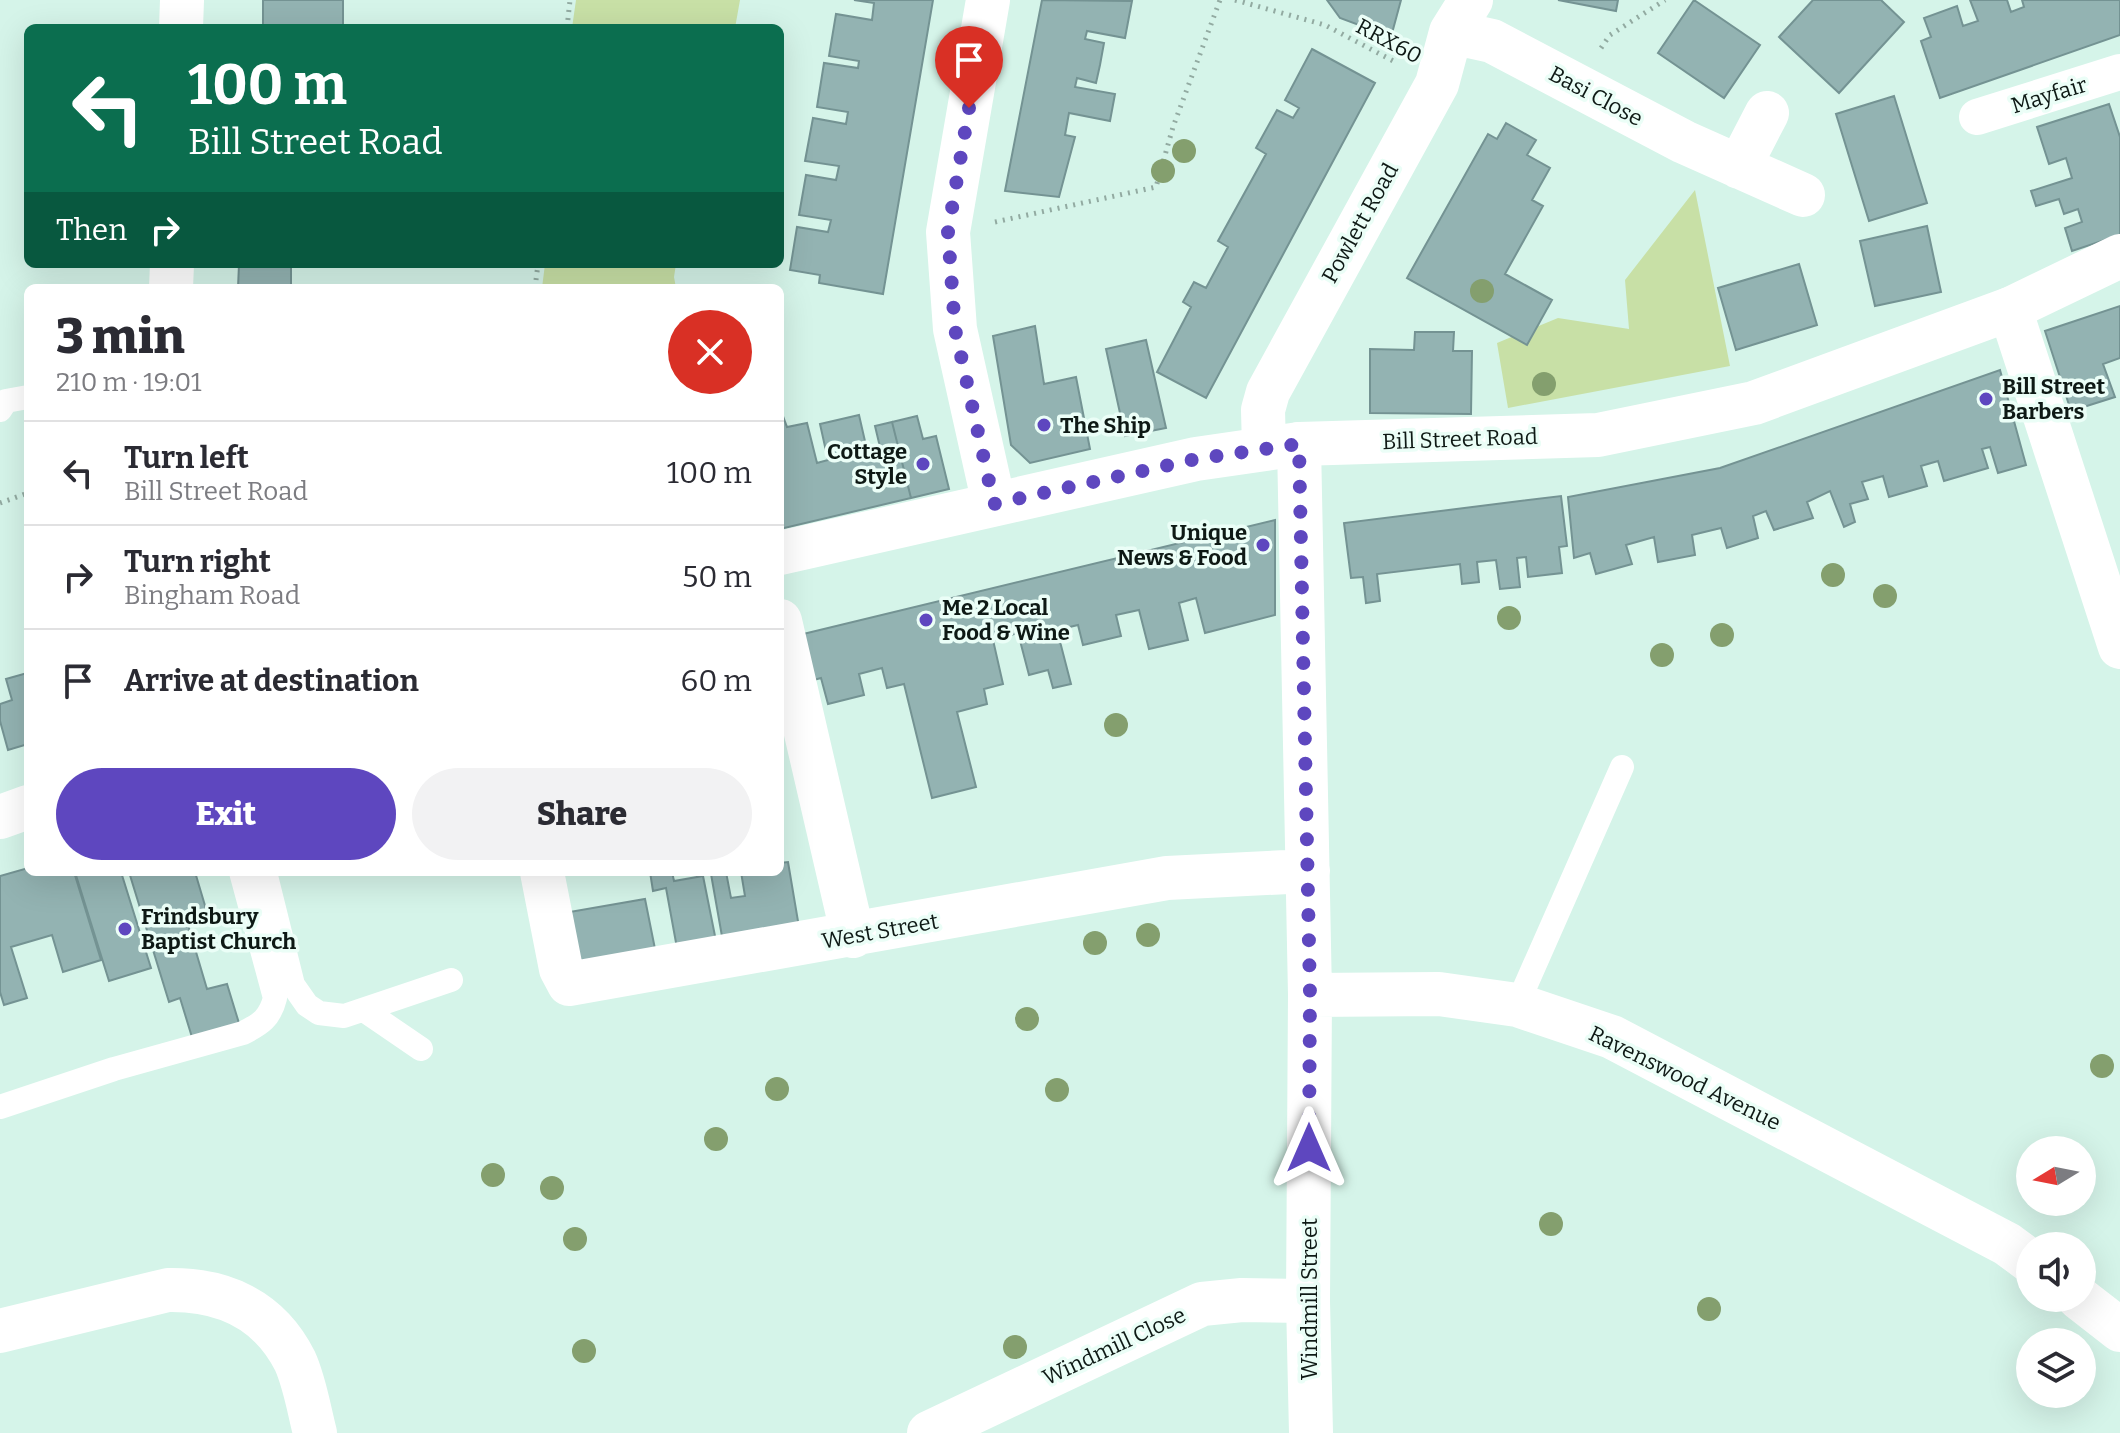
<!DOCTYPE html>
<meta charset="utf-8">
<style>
:root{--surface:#fff;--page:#f2f2f3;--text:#2b2b33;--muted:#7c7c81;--line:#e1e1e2;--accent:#5e47bf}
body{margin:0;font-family:Bitter,serif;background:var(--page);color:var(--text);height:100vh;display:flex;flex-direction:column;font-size:30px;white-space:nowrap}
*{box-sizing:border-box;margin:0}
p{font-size:26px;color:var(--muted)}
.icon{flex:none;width:44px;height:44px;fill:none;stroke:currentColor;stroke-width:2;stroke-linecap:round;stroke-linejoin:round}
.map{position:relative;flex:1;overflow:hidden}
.drawer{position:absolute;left:24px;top:284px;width:760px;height:592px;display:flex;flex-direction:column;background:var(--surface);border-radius:12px;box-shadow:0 8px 32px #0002}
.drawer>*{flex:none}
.guide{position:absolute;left:24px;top:24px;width:760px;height:244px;border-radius:12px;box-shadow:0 8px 32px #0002;background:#0b6e4f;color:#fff;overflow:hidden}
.needle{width:52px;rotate:260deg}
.tools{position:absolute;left:2016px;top:1136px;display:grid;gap:16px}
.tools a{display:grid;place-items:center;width:80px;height:80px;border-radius:50%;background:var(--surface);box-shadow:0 8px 32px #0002;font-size:40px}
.pin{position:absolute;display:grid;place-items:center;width:68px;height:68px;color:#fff;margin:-82px -34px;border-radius:50% 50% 50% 0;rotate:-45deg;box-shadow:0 0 8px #0007}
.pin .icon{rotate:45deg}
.me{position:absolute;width:88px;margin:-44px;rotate:0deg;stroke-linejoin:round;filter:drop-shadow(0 0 6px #0008)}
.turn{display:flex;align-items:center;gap:28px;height:168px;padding:0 32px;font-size:36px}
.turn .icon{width:104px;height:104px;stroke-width:2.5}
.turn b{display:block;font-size:56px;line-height:68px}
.then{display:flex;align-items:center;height:76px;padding:0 32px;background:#0003;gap:16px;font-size:30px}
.round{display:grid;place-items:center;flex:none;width:84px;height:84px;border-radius:42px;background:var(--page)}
.summary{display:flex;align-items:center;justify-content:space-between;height:136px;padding:0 32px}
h1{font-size:48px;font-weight:800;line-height:60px}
.cta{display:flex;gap:16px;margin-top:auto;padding:16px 32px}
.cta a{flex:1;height:92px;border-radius:48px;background:var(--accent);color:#fff;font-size:32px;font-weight:800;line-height:92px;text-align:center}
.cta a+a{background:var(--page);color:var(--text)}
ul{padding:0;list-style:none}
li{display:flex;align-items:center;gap:24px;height:104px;padding:0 32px;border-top:2px solid var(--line)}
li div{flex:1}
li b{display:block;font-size:30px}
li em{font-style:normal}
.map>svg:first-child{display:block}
</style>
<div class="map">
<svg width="2120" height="1433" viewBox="0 0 2120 1433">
<rect width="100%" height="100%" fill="#d5f4e9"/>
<path fill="#c8e0a6" d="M576 0H740L735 28H572Z
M1695 190 1730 366 1508 408 1497 343 1558 318 1629 329 1625 280Z
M545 264H676L674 277 676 288H542Z"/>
<path fill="#93b3b2" stroke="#749393" stroke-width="2" d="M263 0H343V28H263Z
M854 0H933L883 294 819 283 820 275 790 270 797 227 828 232 831 220 799 215 806 175 836 180 839 166 805 161 813 118 846 124 848 112 817 107 824 63 858 68 859 61 829 56 836 14 872 20 874 3Z
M1042 0 1132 1 1125 38 1087 31 1085 39 1104 43 1100 65 1096 83 1077 78 1075 87 1115 94 1110 121 1069 113 1065 135 1075 137 1059 197 1005 191Z
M1327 0H1401L1391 37 1340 18Z
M1558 0H1618L1616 11Z
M1694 0 1760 45 1724 98 1658 53Z
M1813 0H1881L1904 22 1839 93 1779 37Z
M1970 0H2007L2011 12 2024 7 2022 0H2120V35L1940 98 1921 41 1931 37 1924 18 1957 6 1963 26 1978 21Z
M1312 49 1375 83 1206 398 1157 372 1191 307 1183 302 1194 282 1206 288 1228 247 1218 241 1266 154 1256 148 1277 110 1293 118 1299 108 1285 100Z
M1894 96 1927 203 1869 221 1836 114Z
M2109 104 2120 137V235L2072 251 2065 228 2082 222 2078 209 2064 214 2059 199 2036 206 2031 191 2072 178 2066 158 2049 164 2037 127Z
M1506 123 1536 140 1527 155 1550 168 1532 200 1543 206 1505 274 1552 300 1527 345 1407 278 1488 134 1497 139Z
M1927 226 1941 292 1875 306 1860 241Z
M239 264H291V288H238Z
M1799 264 1817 325 1736 350 1718 288Z
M2120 306V358L2103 364 2115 397 2071 411 2045 331Z
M1035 326 1044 384 1076 377 1090 449 1030 463 1011 445 993 336Z
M1415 332H1454L1453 351H1472L1471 414 1370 413V349L1414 350Z
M1146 340 1166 428 1125 436 1106 349Z
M2000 370 2026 465 1998 473 1990 447 1982 449 1988 468 1944 481 1938 461 1921 466 1927 486 1889 497 1883 476 1862 482 1868 499 1850 504 1855 522 1844 527 1830 491 1807 502 1813 518 1774 530 1766 511 1753 516 1758 538 1727 548 1721 528 1692 535 1695 555 1658 562 1654 537 1626 545 1632 564 1596 574 1590 553 1574 558 1568 497 1720 468Z
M780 408 787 427 807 423 817 463 828 460 820 424 859 415 867 450 880 447 875 426 892 422 911 498 780 529Z
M917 416 923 439 936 436 949 489 911 498 892 422Z
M1561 496 1567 546 1559 547 1562 573 1528 577 1526 557 1517 558 1520 587 1500 589 1496 560 1477 562 1479 582 1462 584 1460 564 1377 574 1380 601 1366 603 1363 577 1351 578 1344 523Z
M1275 520V615L1205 633 1196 598 1179 603 1188 640 1149 649 1139 610 1116 615 1121 636 1083 645 1078 625 1057 630 1071 684 1053 688 1048 670 1029 675 1018 633 993 640 1003 684 984 689 987 704 957 712 976 787 932 798 904 684 887 688 882 668 859 674 864 695 828 704 821 678 810 681 799 635Z
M27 673 28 744 8 750 0 721V704L12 700 6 679Z
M788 862 802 945 726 959 711 874 726 872 731 898 745 896 741 872H780V863Z
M28 868V872H74L101 960 63 972 52 935 11 947 27 998 4 1005 0 992V876Z
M75 872H121L151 968 109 981Z
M129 872H195L209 919 188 925 207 989 227 984 242 1033 195 1047 180 998 169 1002Z
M650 872H672L674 881 703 876 716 941 677 948 666 888 653 891Z
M645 899 656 954 568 968 558 914Z"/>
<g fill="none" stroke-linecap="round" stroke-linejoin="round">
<path stroke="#92aaa1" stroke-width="5" stroke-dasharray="2 6" stroke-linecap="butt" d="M1235 0 1325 25 1397 63
M567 28 570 0
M1601 48 1610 35 1665 0
M995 222 1156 187 1173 127 1220 0
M535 288 538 264
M0 503 28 493"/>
<path stroke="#fff" stroke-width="24" d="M0 410 6 401 28 397
M265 872 293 985 307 1005 319 1013 344 1016 451 980
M1517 1005 1622 767
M364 1010 421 1049
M0 1107 114 1069 243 1033C261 1024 270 1018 275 998L241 872"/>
<path stroke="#fff" stroke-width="36" d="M1977 117 2120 72"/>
<path stroke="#fff" stroke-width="44" d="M988 0 948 232 955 329 994 504
M181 28 182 0
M1451 32 1492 41 1684 142 1803 195
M1739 167 1767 113
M171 288 172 264
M2010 309 2120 647
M1299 444 1310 995 1308 1301 1311 1433
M1264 448 1263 410 1268 392 1437 84 1451 32 1471 0
M780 621 853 936
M542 872 561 969 569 984 1167 878 1308 871
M1310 995 1439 994 1517 1005 1612 1037 2007 1244 2030 1261
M2079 1298 2120 1330
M0 1331 168 1290C223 1289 269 1309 295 1361 305 1383 309 1410 315 1433
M929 1433 1202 1304 1242 1300 1308 1301"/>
<path stroke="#fff" stroke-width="44" d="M780 553 1196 459 1299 444 1598 435 1754 403 2010 309 2120 256
M0 817 28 807"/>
</g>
<g fill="#849f6e">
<circle cx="1184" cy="151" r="12"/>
<circle cx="1163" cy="171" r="12"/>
<circle cx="1482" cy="291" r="12"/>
<circle cx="1544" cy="384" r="12"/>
<circle cx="1833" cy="575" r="12"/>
<circle cx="1885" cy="596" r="12"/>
<circle cx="1509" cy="618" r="12"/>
<circle cx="1722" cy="635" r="12"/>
<circle cx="1662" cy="655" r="12"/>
<circle cx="1116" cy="725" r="12"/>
<circle cx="1148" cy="935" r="12"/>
<circle cx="1095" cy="943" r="12"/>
<circle cx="1027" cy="1019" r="12"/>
<circle cx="2102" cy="1066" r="12"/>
<circle cx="777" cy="1089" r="12"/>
<circle cx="1057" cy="1090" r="12"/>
<circle cx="716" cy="1139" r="12"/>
<circle cx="493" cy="1175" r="12"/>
<circle cx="552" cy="1188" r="12"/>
<circle cx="1551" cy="1224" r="12"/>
<circle cx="575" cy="1239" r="12"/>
<circle cx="1709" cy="1309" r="12"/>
<circle cx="1015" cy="1347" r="12"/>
<circle cx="584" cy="1351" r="12"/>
</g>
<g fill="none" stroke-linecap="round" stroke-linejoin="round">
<path stroke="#5e47bf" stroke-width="14" stroke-dasharray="0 25.2" d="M969 108 948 232 955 329 994 504 1196 459 1299 444 1310 995 1309 1148"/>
</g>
<g fill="#5e47bf" stroke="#ebfef7" stroke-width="3">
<circle cx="1986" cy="399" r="8"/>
<circle cx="1044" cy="425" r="8"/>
<circle cx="923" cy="464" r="8"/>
<circle cx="1263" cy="545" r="8"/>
<circle cx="926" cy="620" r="8"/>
<circle cx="125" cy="929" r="8"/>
</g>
<g text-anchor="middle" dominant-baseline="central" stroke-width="7" stroke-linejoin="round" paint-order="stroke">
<g font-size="22" fill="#0e1915" stroke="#ebfef7">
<text transform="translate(1389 41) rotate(28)">RRX60</text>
<text transform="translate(2049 95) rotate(-17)">Mayfair</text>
<text transform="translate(1596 96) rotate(28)">Basi Close</text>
<text transform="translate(1360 223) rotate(-61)">Powlett Road</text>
<text transform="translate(1460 439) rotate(-2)">Bill Street Road</text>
<text transform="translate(880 931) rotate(-10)">West Street</text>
<text transform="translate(1685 1078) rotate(26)">Ravenswood Avenue</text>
<text transform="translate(1309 1299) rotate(-90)">Windmill Street</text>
<text transform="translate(1114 1346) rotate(-25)">Windmill Close</text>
</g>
<g font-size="22" font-weight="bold" fill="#0e1915" stroke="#ebfef7" text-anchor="start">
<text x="2002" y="386">Bill Street<tspan x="2002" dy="25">Barbers</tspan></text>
<text x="1060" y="425">The Ship</text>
<text x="907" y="451" text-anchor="end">Cottage<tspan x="907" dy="25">Style</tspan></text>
<text x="1247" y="532" text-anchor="end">Unique<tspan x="1247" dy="25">News &amp; Food</tspan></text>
<text x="942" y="607">Me 2 Local<tspan x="942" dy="25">Food &amp; Wine</tspan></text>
<text x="141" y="916">Frindsbury<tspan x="141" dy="25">Baptist Church</tspan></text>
</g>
</g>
</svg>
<div class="tools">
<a><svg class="needle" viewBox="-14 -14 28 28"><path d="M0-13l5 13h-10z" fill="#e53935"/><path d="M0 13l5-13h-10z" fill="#7c7c81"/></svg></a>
<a><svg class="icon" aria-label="sound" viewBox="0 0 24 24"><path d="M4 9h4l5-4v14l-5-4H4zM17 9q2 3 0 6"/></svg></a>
<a><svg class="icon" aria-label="layers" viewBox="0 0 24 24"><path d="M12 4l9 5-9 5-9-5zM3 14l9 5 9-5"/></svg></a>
</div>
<div class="pin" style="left:969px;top:108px;background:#d93025"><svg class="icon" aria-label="arrive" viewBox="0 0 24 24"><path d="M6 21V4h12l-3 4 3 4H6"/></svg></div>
<svg class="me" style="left:1309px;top:1148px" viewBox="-20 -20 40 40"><path d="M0-17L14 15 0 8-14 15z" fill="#5e47bf" stroke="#fff" stroke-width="4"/></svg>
<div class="guide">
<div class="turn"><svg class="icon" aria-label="left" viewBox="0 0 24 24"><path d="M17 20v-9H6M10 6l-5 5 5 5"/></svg><div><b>100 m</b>Bill Street Road</div></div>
<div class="then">Then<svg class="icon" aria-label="right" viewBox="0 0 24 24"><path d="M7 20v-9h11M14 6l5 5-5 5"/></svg></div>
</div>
<section class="drawer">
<div class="summary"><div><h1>3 min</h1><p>210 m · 19:01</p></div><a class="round" style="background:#d93025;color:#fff"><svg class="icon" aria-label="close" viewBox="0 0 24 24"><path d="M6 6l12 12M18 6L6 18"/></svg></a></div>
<ul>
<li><svg class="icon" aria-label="left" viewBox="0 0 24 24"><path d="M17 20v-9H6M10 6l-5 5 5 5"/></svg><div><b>Turn left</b><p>Bill Street Road</p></div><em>100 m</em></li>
<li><svg class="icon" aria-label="right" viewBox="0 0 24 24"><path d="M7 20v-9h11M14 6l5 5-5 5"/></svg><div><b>Turn right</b><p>Bingham Road</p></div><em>50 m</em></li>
<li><svg class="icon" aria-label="arrive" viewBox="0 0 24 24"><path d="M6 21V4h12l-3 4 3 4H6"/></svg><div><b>Arrive at destination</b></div><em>60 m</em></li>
</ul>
<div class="cta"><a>Exit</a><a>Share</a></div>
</section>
</div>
